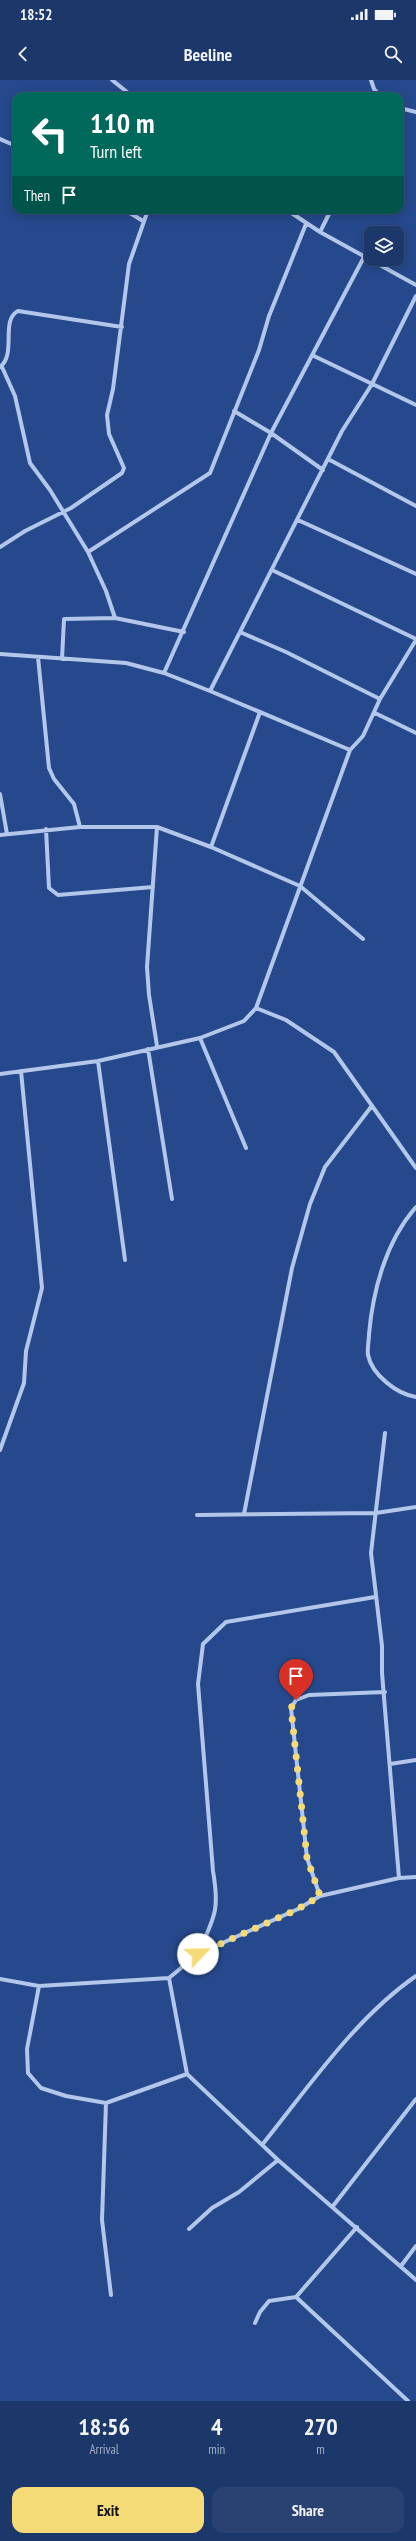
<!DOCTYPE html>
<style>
:root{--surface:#1c3769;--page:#294271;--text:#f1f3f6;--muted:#a0acc0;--line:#3a517d;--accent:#f5db77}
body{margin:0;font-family:"PT Sans Narrow",sans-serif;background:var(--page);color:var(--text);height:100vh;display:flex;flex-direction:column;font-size:15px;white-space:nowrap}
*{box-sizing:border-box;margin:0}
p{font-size:13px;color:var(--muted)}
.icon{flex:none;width:22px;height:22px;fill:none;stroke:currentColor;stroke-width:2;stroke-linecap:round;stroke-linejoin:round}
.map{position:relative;height:2321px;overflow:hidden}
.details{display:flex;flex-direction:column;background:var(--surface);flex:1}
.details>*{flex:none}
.guide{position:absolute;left:12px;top:12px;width:392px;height:122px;border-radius:12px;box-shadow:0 2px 10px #0003,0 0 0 1px var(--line);background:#00695c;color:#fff;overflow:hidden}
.tools{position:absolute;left:364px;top:146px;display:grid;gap:8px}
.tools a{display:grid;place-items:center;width:40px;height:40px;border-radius:8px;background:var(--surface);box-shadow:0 2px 10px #0003,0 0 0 1px var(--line);font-size:20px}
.pin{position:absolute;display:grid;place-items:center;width:34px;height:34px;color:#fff;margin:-41px -17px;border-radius:50% 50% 50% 0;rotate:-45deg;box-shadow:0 0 4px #0007}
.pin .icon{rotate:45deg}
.me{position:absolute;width:44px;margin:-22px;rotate:66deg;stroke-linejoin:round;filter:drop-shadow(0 0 3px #0008)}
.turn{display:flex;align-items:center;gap:14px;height:84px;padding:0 12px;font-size:18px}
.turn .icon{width:52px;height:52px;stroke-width:2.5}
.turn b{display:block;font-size:28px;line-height:34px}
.then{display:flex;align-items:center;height:38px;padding:0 12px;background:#0003;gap:8px;font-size:15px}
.eta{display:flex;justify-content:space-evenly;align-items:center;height:68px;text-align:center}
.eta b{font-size:24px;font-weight:700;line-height:28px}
.cta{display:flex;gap:8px;margin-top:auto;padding:8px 12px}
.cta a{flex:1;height:46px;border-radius:12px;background:var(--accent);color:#111;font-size:16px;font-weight:700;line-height:46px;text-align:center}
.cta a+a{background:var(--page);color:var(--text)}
.status{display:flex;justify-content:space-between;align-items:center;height:28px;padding:0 20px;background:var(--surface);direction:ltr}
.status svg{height:11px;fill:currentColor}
header{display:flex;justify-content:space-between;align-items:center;height:52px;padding:0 12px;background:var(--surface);font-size:18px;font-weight:700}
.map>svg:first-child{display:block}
</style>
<div class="status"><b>18:52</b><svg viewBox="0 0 49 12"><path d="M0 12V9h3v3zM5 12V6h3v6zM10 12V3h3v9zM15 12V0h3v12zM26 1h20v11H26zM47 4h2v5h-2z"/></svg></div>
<header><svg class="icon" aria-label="back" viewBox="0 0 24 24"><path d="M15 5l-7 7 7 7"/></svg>Beeline<svg class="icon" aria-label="search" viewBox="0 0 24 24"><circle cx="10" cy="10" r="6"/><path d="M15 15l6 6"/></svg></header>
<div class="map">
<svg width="416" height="2321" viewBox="0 0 416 2321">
<rect width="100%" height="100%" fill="#25498c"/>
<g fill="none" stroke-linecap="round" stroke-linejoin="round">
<path stroke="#b3c7ea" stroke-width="4" d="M112 0 132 16
M371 0 374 9 380 16
M400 28 416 32
M0 59 16 66
M125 130 143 141
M287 130 320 152 416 205
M320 152 331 130
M314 276 416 325
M0 287C17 274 0 240 18 231L122 247
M2 287 15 316 30 383 50 410 88 472
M234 331 271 353 323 390
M328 379 416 426
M298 440 416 494
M0 467 25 451 71 428 122 393 124 388 109 354 107 335 113 309 129 184 148 130
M272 490 416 559
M115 538 106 511 88 472 210 393 259 270 269 236 306 144
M240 552 286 572 380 619
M0 574 126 583 164 593 210 611
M38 577 49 688 54 699 74 724 80 747
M62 579 64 539 115 538 184 552
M164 593 271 353 364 177
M375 633 416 653
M350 670 363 656 380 619 416 560
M0 714 7 754
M157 747 147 887 149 915 157 966
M46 749 49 808 58 815 153 807
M0 755 80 747H157L211 767 300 806 363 859
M211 767 260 632
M256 928 286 940 334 972 416 1088
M200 958 246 1068
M148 969 172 1119
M98 981 125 1180
M0 994 98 981 200 958 244 941 256 928 350 670 210 611 342 351 372 304 416 216
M416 1127C386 1161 373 1210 369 1254 369 1260 367 1269 368 1275 372 1295 397 1314 416 1317
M385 1353 371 1473 382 1566V1593L399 1798
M0 1370 24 1303 26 1271 42 1208 21 991
M244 1434 292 1188 310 1124 325 1087 371 1027
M197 1435 376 1433 416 1427
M390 1684 416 1680
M320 1816 307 1778 291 1628 296 1620 309 1615 385 1612
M198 1874C214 1837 220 1832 213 1791L198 1604 203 1564 226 1542 375 1517
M169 1898 187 1994 278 2080 416 2200
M0 1899 39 1906 27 1969 28 1993 41 2008 66 2016 106 2023 187 1994
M39 1906 169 1898 198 1874 298 1829 320 1816 399 1798 416 1797
M106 2023 102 2140 111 2215
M262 2065C308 2008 355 1938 416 1896
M333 2126 416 2019
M189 2149 212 2128 239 2112 278 2080
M401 2186 416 2166
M296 2217 357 2147
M255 2243 260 2232 269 2221 296 2217 408 2321"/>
</g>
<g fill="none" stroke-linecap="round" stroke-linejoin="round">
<path stroke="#f5db77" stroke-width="7" stroke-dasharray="0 12.6" d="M198 1874 298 1829 320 1816 307 1778 291 1628 296 1620"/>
</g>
</svg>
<div class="tools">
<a><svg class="icon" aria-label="layers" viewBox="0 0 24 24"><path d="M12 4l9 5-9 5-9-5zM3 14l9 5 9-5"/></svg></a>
</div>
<div class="pin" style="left:296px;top:1620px;background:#d93025"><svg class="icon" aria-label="arrive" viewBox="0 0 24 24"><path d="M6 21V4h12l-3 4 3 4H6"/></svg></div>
<svg class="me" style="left:198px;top:1874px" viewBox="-20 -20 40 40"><circle r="19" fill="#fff"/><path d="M0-13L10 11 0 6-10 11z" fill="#f5db77"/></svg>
<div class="guide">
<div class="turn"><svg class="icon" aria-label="left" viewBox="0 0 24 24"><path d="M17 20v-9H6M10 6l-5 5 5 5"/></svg><div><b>110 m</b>Turn left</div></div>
<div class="then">Then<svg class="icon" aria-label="arrive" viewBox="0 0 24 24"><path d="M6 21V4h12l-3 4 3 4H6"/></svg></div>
</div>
</div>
<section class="details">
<div class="eta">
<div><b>18:56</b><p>Arrival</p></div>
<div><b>4</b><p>min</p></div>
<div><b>270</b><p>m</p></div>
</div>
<div class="cta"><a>Exit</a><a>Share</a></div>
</section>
